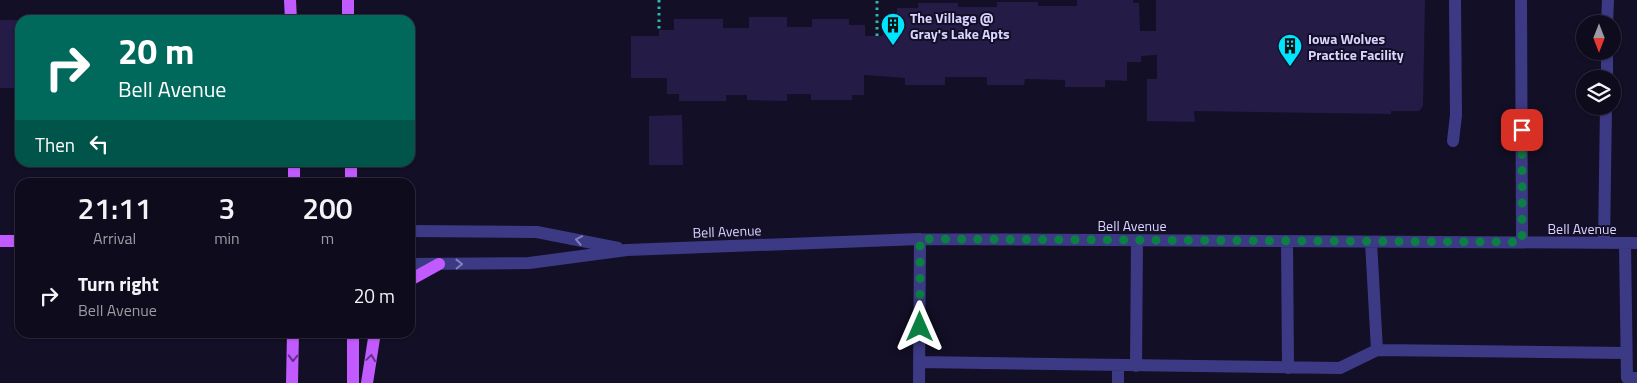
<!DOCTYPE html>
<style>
:root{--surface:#0e0b1c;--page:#171425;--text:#f1f3f6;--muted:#9b9ba3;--line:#2e2b3b}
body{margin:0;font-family:"Titillium Web",sans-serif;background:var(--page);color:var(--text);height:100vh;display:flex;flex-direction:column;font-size:19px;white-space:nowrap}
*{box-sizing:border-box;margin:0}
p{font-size:16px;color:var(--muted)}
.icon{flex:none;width:28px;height:28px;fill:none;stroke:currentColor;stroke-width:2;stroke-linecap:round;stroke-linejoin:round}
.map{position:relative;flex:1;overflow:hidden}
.details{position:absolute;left:15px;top:178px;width:400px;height:160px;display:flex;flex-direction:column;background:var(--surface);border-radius:15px;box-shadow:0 1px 4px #0004,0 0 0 1px var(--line)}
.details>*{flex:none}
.banner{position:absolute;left:15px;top:15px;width:400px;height:152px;border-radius:15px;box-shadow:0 1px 4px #0004,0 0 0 1px var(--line);background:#00695c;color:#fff;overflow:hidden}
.needle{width:32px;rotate:180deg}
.controls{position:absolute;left:1576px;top:15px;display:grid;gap:10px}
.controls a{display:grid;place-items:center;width:45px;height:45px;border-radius:50%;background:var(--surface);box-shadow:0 1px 4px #0004,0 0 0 1px var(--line);font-size:25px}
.pin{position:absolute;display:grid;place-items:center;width:42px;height:42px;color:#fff;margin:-21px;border-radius:10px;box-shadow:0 2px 8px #0006}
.me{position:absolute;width:55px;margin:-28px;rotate:0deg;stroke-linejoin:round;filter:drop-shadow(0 0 4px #0008)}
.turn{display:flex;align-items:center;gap:18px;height:105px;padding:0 20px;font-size:22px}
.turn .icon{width:65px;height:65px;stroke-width:2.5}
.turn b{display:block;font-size:35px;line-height:42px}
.then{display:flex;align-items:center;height:48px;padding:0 20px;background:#0003;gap:10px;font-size:19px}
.eta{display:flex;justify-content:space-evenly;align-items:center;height:85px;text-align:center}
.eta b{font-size:30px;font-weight:600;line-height:35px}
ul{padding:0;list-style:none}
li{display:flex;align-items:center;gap:15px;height:65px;padding:0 20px}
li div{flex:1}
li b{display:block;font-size:19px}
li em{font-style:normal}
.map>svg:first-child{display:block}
</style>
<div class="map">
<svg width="1637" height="383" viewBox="0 0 1637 383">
<rect width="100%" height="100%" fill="#130f26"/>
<path fill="#241b47" d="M1077 0H1133V3H1139L1140 31H1156V0H1425L1423 106 1419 111H1391V114L1194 111 1195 122 1147 121V79H1157V55L1141 56V62H1127V81L1105 80V87H1065V80L1025 79 1024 85H987V77H945V85H905V78L864 75V95H852V100H811V94H787V101L747 100V95H726V101H679V94H667V78H631V36H659V30H674V19H723V28H749V17H787V27H812V19H849V25H865V36H883V17H897V8H918V3H958V7H997V2H1038V6H1077Z
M0 20H20V88H0Z
M682 115 683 165H649V116Z"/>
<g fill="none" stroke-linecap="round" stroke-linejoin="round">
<path stroke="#2fb8b0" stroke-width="3" stroke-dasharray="2.5 4" stroke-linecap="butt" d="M659 0V30
M877 36V0"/>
<path stroke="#3d3a85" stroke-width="12" d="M1521 0 1522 242
M1607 24 1608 0
M1607 79V51
M1453 141 1456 115 1455 0
M410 231 537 232 618 248
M1287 241 1288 368
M1371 242 1377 350 1626 353
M1604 243 1606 106
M1625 243 1627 378H1637
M410 264 529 263 627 250 920 239 1637 243
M919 362 1340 368 1377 350
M1118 366V383
M1136 366 1137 240
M919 383 920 239"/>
<path stroke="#c25bff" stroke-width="12" d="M290 0 291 20
M348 0V20
M294 162V182
M351 162V182
M0 241H20
M410 280 439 264
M292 383 293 332
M353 383V332
M367 383 375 332"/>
</g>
<defs><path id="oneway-chevron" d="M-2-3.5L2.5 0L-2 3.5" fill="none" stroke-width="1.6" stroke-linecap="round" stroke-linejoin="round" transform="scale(1.25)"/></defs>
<g stroke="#837fbc">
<use href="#oneway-chevron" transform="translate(579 240) rotate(-169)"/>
<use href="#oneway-chevron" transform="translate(459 264) rotate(-1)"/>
</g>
<g stroke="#623188">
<use href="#oneway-chevron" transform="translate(293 358) rotate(91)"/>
<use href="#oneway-chevron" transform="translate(371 358) rotate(-82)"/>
</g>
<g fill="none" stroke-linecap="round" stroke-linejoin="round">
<path stroke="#0b8043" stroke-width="9" stroke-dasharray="0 16.2" d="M920 327V239L1522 242V130"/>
</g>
<defs>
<symbol id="building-pin" viewBox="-11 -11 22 30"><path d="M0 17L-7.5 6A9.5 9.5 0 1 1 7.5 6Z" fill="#00e5ff" stroke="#130f26"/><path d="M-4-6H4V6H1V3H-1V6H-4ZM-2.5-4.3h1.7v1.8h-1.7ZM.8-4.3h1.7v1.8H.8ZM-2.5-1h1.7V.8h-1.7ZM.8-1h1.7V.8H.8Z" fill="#111"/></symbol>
</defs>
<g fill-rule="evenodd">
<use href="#building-pin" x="879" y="11" width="28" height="38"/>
<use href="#building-pin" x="1276" y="32" width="28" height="38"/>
</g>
<g text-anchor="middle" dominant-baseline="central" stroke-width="4" stroke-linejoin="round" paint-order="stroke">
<g font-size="14" font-weight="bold" fill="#d9d4ff" stroke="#130f26" text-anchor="start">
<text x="910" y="17">The Village @<tspan x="910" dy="16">Gray's Lake Apts</tspan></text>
<text x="1308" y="38">Iowa Wolves<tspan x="1308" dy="16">Practice Facility</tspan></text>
</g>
<g font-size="14" fill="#d9d4ff" stroke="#130f26">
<text x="1132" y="225">Bell Avenue</text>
<text x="1582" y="228">Bell Avenue</text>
<text transform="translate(727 231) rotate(-2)">Bell Avenue</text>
</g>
</g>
</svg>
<div class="controls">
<a><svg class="needle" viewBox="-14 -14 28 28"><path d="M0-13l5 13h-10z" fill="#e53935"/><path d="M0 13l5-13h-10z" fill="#9b9ba3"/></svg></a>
<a><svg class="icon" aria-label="layers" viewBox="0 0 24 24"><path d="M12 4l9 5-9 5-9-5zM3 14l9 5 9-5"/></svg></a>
</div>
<div class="pin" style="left:1522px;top:130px;background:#d93025"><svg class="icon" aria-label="arrive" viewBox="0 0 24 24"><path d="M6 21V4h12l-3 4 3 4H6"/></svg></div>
<svg class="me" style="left:920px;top:327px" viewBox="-20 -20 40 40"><path d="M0-17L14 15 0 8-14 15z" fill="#0b8043" stroke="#fff" stroke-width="4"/></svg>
<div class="banner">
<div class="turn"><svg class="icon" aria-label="right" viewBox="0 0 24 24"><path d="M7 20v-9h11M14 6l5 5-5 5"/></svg><div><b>20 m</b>Bell Avenue</div></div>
<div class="then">Then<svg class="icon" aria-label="left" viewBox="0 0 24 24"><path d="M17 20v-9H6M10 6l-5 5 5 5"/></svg></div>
</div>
<section class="details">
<div class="eta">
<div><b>21:11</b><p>Arrival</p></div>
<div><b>3</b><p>min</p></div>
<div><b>200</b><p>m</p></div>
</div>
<ul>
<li><svg class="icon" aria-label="right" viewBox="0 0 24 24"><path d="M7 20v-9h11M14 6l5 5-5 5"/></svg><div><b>Turn right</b><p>Bell Avenue</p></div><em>20 m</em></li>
</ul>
</section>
</div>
